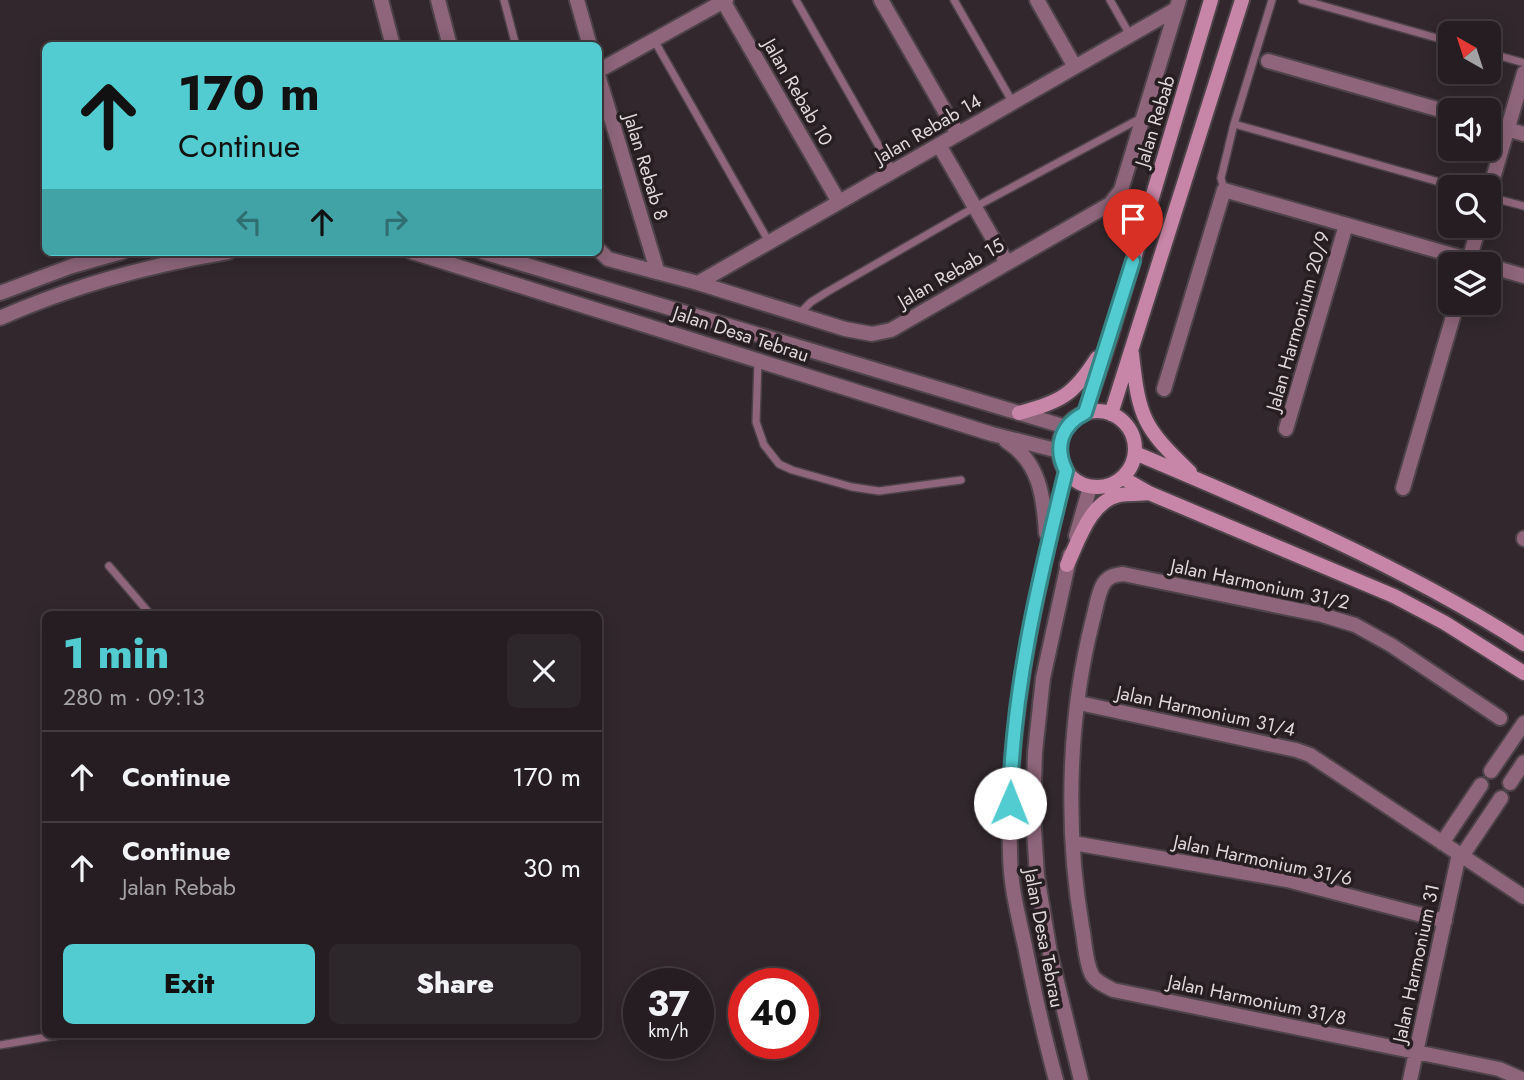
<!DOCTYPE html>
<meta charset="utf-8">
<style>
:root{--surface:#251d21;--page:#2d262a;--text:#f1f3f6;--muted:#a3a2a5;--line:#423b3f;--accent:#52ccd0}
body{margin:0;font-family:Jost,sans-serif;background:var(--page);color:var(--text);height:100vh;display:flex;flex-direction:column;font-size:26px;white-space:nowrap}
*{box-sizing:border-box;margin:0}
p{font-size:23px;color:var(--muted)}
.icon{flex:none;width:38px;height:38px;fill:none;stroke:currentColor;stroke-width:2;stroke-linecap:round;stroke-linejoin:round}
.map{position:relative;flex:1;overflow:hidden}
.drawer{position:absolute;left:42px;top:611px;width:560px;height:427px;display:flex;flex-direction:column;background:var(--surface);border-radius:10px;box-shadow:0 4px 18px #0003,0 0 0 2px var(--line)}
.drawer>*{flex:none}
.guide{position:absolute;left:42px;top:42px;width:560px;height:214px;border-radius:10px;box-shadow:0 4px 18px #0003,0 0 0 2px var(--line);background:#52ccd0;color:#111;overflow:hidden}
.needle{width:46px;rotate:321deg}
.fabs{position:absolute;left:1438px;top:21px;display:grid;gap:14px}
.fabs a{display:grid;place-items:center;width:63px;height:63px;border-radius:10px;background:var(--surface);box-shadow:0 4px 18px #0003,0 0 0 2px var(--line);font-size:35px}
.speed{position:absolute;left:623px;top:968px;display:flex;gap:14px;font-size:35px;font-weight:700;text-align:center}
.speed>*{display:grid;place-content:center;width:91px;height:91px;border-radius:50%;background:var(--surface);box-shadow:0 4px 18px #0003,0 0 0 2px var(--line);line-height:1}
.speed small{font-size:18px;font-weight:400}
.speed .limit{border:10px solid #d22;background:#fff;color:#111}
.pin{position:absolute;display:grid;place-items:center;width:60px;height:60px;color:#fff;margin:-72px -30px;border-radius:50% 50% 50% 0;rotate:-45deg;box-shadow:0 0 7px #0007}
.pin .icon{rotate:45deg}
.me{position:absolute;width:77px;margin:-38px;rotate:1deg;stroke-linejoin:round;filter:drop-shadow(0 0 5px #0008)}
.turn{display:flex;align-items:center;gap:24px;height:147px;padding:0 21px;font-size:32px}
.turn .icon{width:91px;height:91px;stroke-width:2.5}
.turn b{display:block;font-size:49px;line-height:60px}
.lanes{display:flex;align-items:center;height:66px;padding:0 21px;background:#0003;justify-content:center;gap:35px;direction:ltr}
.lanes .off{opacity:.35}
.round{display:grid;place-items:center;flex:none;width:74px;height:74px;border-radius:10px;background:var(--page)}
.overview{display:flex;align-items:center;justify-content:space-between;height:119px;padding:0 21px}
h1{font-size:42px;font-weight:800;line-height:52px;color:var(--accent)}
.cta{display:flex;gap:14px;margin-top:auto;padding:14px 21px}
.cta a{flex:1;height:80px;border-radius:10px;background:var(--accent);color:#111;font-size:28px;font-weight:800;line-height:80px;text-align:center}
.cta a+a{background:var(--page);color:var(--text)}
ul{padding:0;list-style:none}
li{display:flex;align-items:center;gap:21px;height:91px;padding:0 21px;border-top:2px solid var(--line)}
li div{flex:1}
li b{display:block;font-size:26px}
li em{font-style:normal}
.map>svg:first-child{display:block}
</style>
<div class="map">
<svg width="1524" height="1080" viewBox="0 0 1524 1080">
<rect width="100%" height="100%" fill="#31272c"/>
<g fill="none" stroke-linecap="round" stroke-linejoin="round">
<defs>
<path id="service" d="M504 0 516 46
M796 0 893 171
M954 0 1013 103
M1110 0 1130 35
M1302 0 1451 42
M654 40 769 242
M1489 53 1524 63
M1234 124 1457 187
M1224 190 1221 178 1234 124 1272 0
M1489 197 1524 206
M799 314 811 302 827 292 975 207 1143 117
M758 361 756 422 764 445 779 464 792 470 852 487 879 491 961 480
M109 566 150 614
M0 1045 65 1034"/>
<path id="minor" d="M381 0 393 46
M438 0 450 46
M577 0 590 46
M881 0 958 134
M1037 0 1075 67
M723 1 839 202
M1268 61 1451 113
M598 71 726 0
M598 75 657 270
M1489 124 1524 134
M939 145 1007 263
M1489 192 1524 73
M598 249 608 259 698 283 845 329 872 334 891 330 1110 204 1121 190 1179 0
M1468 264 1479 226
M1489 266 1524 276
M698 283 1176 9
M1164 389 1224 190 1484 264
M1286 429 1346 225
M1403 488 1457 303
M1524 539V538
M1079 703 1296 750 1310 755 1524 897
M1500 718 1391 645 1355 625 1322 615 1123 574C1115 575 1109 576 1104 583 1098 592 1096 608 1093 619 1068 716 1065 829 1082 927 1085 942 1085 961 1092 975 1096 982 1106 986 1113 990L1499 1069 1524 1080
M1491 771 1524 723
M1510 783 1524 762
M1073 843 1287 880 1445 921
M1442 843 1481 785
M1462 856 1501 798
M1410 1080 1459 854"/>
<path id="tertiary" d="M412 252 992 434 1059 451
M483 252 1066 427
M0 293 72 266 122 252
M0 318C72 286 150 265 228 252
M1006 441C1039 461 1044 497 1046 533
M1076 536 1090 487
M1070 555 1043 678 1035 752 1033 814 1037 875 1050 953 1081 1080
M1056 1080C1044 1036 1034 991 1025 946 1018 915 1010 884 1010 852 1006 722 1035 596 1066 471"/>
<path id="secondary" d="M1132 354C1139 419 1144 428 1190 472
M1059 449a38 38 0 1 1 76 0a38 38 0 1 1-76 0Z
M1019 413C1061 401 1073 396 1097 358
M1085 413 1110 339 1211 0
M1111 414 1242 0
M1135 453C1268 509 1402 566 1524 644
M1123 478 1149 493 1394 596 1445 623 1524 673
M1067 565C1079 540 1090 501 1120 495 1130 493 1139 495 1149 493"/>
</defs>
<use href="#service" stroke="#4d4348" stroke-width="10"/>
<use href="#minor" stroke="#4d4348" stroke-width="18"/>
<use href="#tertiary" stroke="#4d4348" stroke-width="18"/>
<use href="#secondary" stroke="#4d4348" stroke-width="18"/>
<use href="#service" stroke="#8e657a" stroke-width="7"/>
<use href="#minor" stroke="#8e657a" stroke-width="14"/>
<use href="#tertiary" stroke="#8e657a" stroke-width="14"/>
<use href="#secondary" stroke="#c785a7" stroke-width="14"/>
</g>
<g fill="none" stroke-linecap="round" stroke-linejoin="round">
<defs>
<path id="route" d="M1010 803C1012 690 1039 580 1066 471 1054 447 1061 425 1085 413L1133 261"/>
</defs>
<use href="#route" stroke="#358587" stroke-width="18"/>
<use href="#route" stroke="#52ccd0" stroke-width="12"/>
</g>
<g text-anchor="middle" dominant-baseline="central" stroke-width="7" stroke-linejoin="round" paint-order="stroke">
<g font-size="19" fill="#ded8db" stroke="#271e22">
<text transform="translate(798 92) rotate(60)">Jalan Rebab 10</text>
<text transform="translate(1155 121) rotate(-73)">Jalan Rebab</text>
<text transform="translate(928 129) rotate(-30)">Jalan Rebab 14</text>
<text transform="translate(646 167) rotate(73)">Jalan Rebab 8</text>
<text transform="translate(951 273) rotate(-30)">Jalan Rebab 15</text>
<text transform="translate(1298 321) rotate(-74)">Jalan Harmonium 20/9</text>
<text transform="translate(741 334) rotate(18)">Jalan Desa Tebrau</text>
<text transform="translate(1260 584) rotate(12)">Jalan Harmonium 31/2</text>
<text transform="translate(1206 711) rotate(12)">Jalan Harmonium 31/4</text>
<text transform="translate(1263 860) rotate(12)">Jalan Harmonium 31/6</text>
<text transform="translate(1044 938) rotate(79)">Jalan Desa Tebrau</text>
<text transform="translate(1416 963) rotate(-78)">Jalan Harmonium 31</text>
<text transform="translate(1257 1000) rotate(12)">Jalan Harmonium 31/8</text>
</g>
</g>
</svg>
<div class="fabs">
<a><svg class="needle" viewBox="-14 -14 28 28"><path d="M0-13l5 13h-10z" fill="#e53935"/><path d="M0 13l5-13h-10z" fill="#a3a2a5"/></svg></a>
<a><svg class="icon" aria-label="sound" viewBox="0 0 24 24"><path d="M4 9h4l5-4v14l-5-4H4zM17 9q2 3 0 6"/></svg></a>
<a><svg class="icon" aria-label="search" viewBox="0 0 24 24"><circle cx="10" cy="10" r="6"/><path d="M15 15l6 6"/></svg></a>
<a><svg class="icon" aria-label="layers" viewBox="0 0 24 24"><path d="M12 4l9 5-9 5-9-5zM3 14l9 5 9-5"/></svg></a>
</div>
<div class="speed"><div>37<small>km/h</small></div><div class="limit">40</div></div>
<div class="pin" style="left:1133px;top:261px;background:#d93025"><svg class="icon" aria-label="arrive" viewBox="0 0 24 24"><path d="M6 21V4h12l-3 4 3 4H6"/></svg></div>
<svg class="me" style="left:1010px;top:803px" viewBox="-20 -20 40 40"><circle r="19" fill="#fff"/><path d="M0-13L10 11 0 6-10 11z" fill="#52ccd0"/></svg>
<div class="guide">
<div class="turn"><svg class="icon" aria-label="ahead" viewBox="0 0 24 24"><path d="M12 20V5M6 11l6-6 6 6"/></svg><div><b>170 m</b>Continue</div></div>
<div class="lanes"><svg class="icon off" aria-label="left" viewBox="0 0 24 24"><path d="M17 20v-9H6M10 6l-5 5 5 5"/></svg><svg class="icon" aria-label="ahead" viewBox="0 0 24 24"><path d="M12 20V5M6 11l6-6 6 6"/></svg><svg class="icon off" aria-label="right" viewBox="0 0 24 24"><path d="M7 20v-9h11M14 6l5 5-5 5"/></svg></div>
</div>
<section class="drawer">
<div class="overview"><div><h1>1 min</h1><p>280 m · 09:13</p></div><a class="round"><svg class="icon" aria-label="close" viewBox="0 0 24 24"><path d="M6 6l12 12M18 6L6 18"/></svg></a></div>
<ul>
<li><svg class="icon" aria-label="ahead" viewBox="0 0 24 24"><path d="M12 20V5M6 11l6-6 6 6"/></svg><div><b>Continue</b></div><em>170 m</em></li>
<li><svg class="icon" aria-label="ahead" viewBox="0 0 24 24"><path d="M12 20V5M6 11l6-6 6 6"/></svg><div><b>Continue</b><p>Jalan Rebab</p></div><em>30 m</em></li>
</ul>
<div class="cta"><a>Exit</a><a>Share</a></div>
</section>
</div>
